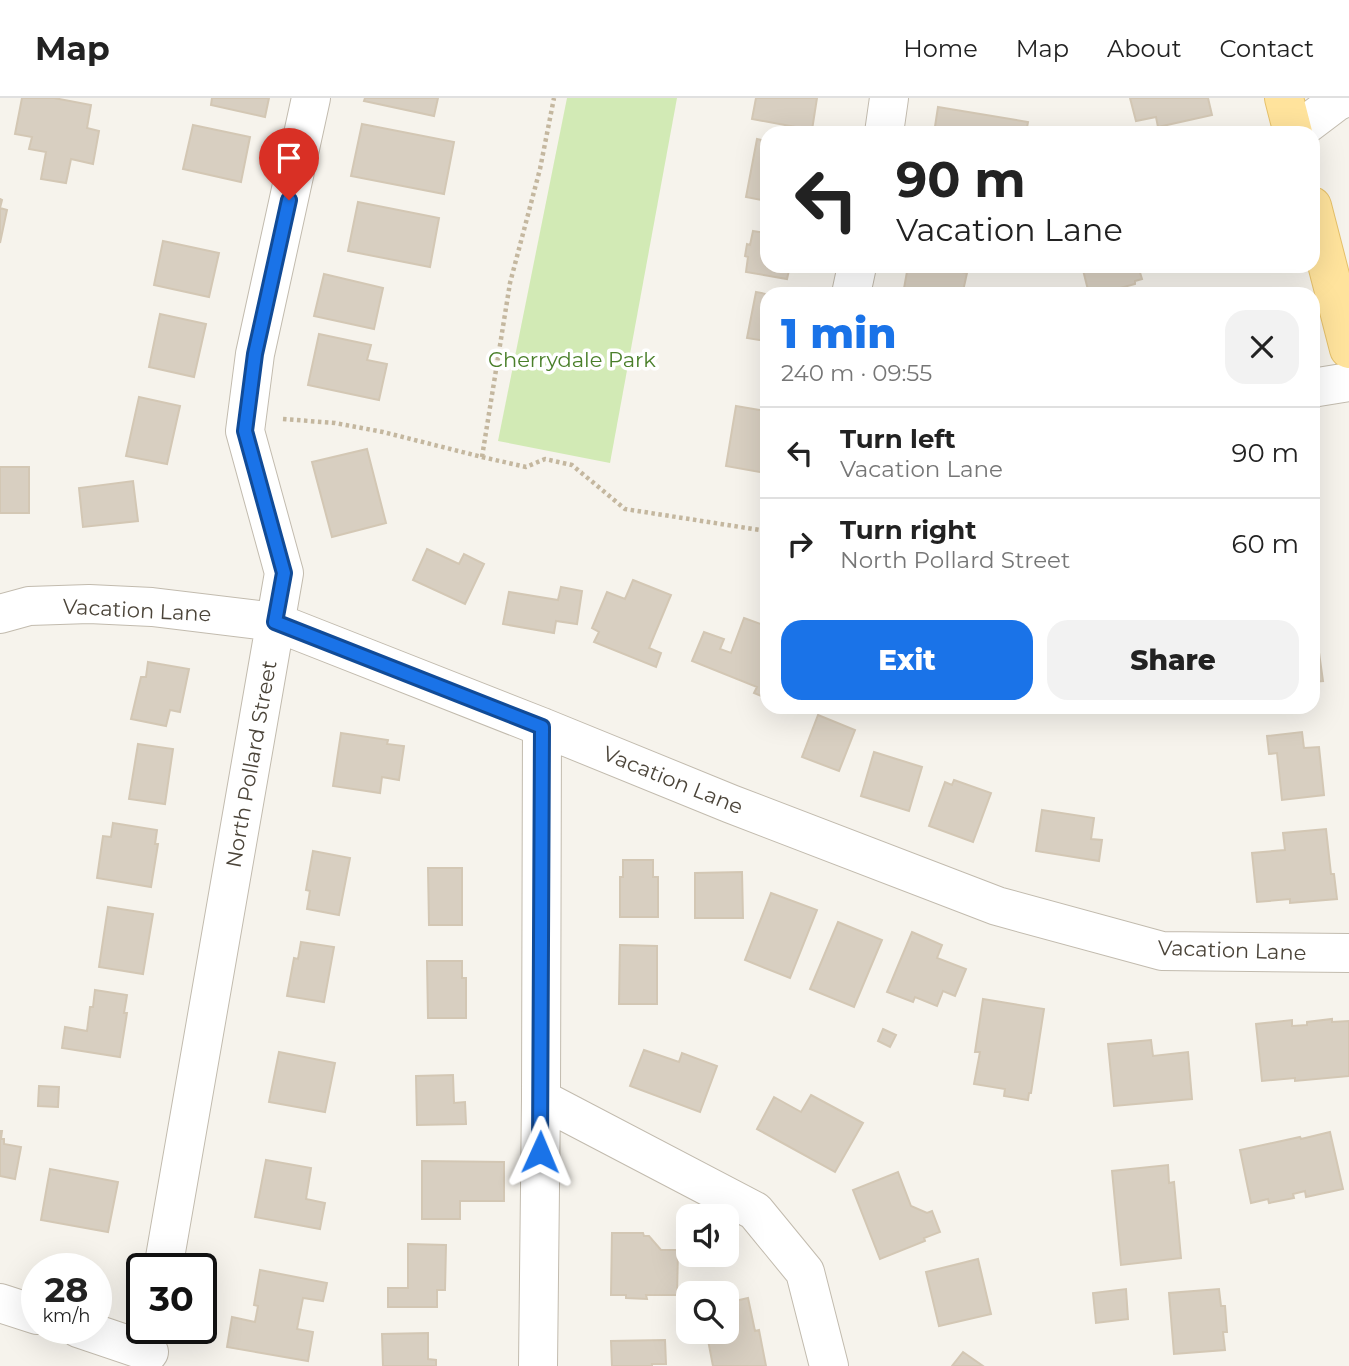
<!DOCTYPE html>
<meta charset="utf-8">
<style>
:root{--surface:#fff;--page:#f2f2f2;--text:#222;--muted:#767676;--line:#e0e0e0;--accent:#1a73e8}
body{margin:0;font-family:Montserrat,sans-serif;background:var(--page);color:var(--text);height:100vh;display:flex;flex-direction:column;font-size:26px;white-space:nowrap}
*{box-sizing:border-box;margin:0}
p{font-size:23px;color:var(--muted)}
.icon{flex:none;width:38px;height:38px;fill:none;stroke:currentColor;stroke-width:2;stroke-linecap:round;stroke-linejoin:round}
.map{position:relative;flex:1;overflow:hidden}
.drawer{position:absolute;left:760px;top:189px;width:560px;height:427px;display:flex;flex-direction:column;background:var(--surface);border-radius:21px;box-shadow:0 7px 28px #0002}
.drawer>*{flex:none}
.banner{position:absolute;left:760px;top:28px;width:560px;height:147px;border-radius:21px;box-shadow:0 7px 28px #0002;background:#fff;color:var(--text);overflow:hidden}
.controls{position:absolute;left:676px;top:1106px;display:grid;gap:14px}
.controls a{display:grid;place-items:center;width:63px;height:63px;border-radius:14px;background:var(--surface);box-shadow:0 7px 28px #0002;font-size:35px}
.speed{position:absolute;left:21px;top:1155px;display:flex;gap:14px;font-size:35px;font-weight:700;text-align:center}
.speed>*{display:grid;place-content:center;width:91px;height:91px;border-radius:50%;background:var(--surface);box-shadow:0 7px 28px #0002;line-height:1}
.speed small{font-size:18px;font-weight:400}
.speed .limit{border:4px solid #111;border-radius:10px;background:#fff;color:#111}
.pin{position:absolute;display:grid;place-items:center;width:60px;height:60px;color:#fff;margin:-72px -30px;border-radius:50% 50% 50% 0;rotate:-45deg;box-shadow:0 0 7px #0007}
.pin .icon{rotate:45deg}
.me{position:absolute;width:77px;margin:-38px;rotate:1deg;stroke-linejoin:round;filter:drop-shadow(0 0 5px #0008)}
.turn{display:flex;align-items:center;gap:24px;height:147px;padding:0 21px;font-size:32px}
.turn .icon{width:91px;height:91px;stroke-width:2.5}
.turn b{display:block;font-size:49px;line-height:60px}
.round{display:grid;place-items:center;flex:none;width:74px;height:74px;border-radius:21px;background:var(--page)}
.summary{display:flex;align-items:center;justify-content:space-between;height:119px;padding:0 21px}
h1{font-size:42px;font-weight:800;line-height:52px;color:var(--accent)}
.primary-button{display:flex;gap:14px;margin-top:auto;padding:14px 21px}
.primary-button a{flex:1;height:80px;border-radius:21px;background:var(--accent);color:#fff;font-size:28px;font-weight:800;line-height:80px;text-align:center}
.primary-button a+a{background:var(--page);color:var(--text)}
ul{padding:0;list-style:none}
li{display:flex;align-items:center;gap:21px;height:91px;padding:0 21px;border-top:2px solid var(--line)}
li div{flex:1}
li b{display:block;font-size:26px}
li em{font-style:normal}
header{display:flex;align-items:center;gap:42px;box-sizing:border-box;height:98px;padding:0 35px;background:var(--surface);border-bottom:2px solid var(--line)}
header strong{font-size:33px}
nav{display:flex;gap:38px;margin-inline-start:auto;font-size:24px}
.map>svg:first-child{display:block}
</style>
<header>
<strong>Map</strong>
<nav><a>Home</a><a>Map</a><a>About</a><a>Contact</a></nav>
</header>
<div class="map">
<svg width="1349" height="1268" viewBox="0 0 1349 1268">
<rect width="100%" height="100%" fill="#f6f3ec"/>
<path fill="#d2eab5" d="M567 0H677L610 365 498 343Z"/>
<path fill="#d8cfc1" stroke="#d3c7b4" stroke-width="2" d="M22 0H54L91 7 87 30 99 33 93 66 71 61 66 85 41 81 46 54 29 51 32 39 15 36Z
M212 0H269L265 19 211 7Z
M365 0H438L434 18 364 3Z
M756 0H817L812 32 752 21Z
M1130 0H1208L1212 17 1158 29 1156 19 1136 23Z
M938 9 1028 24 1026 35H934Z
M362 26 454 44 444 96 351 78Z
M193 27 250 39 241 84 183 71Z
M757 41 766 43V103L746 99Z
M0 101 2 102 0 110 7 112 0 145Z
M358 104 439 120 430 169 348 153Z
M753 133 766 135V168H790L787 181 746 174 748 159 745 158 747 146 750 147Z
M163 143 219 155 209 199 154 187Z
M908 168H930L967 175 963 193 966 194V196H903Z
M1082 168H1138L1142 181 1135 183V186L1098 196H1089Z
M324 176 383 190 374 231 314 218Z
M756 194 766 196V243L747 240Z
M160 216 206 226 194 279 149 269Z
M319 236 371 247 367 262 387 266 379 302 308 287Z
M139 299 180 308 167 366 126 358Z
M736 308 766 313V375L726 368Z
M367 351 386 425 332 439 312 364Z
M0 369H29V415H0Z
M133 383 138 423 83 429 79 390Z
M427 451 459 466 464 456 484 466 465 506 413 482Z
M633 482 671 497 649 550 661 555 656 569 594 544 599 534 592 530 607 494 625 501Z
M561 489 582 493 577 526 556 523 554 535 503 526 509 494 558 502Z
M744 520 766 528V572L764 578 766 579V600L754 595 757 589 692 563 704 534 724 541 720 551 731 555Z
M1315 526 1323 583 1312 584V527Z
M148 564 189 571 180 614 170 612 166 628 131 621 141 579H146Z
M818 617 855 632 839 673 802 659Z
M1302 634 1304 650 1319 649 1324 697 1282 702 1277 655 1269 656 1267 638Z
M341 635 388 642 387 646 404 648 399 682 382 679 380 695 333 688Z
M138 646 173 651 165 706 129 701Z
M874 654 922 669 909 713 861 698Z
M954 682 991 695 973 744 929 728 945 684 952 687Z
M1042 712 1094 720 1091 741 1102 742 1099 763 1036 753Z
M113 725 157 732 155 746H158L151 789 97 780 103 738 111 739Z
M1326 731 1331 776H1334L1337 801 1290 805V801L1257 804 1252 755 1285 752 1283 735Z
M313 753 350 760 339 817 307 811 310 793 306 792Z
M623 762H653V779H658V819H620V779H623Z
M428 770H462V827H429Z
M742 774 743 820H695V775Z
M771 795 817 812 790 880 745 862Z
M108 809 153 816 143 876 99 869Z
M838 824 882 842 854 909 810 891Z
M912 834 942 847 937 860 966 871 955 898 943 893 937 908 915 899 913 904 887 894Z
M301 844 334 849 324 904 287 898 294 860 298 861Z
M620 847 657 848V906H619Z
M427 863H462V880H466V920H428Z
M95 892 127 897 124 915H127L120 959 62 950 65 929 87 933 90 909H93Z
M983 901 1044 911 1031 995H1029L1028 1002 1004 998 1005 991 974 986 980 954H975Z
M1332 921V924L1349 923V978L1295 983V980L1262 983 1256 926 1292 922V928L1307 927V924Z
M883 931 896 937 890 949 878 943Z
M1151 942 1153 958 1188 954 1192 1001 1114 1008 1108 946Z
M644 952 679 964 682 955 717 968 700 1014 630 988Z
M279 954 335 965 325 1014 269 1004Z
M453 977 454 1005 465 1004 466 1026 417 1027 416 978Z
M39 988 59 989 58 1009 38 1008Z
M811 997 863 1025 835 1074 757 1031 774 999 801 1014Z
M0 1033H2L1 1041H4V1046L21 1049 15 1081 0 1078Z
M1330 1034 1343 1091 1306 1099 1305 1093 1293 1096 1294 1100 1269 1105 1268 1101 1251 1105 1240 1052 1300 1039 1301 1041Z
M266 1062 311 1070 306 1101 325 1105 320 1131 255 1119Z
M422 1063 504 1064V1103H460V1121H422Z
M1168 1067 1169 1085 1174 1084 1181 1160 1121 1167 1112 1073Z
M50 1071 118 1084 108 1134 41 1122Z
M898 1074 911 1108 927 1115 932 1113 940 1134 924 1140 925 1143 880 1161 853 1092Z
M612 1135H643L644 1138H649L661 1152H678L677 1197H646L647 1201 626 1200V1197H611Z
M408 1146 446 1147 445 1192H437V1209H388V1190H408Z
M978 1161 991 1216 939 1228 926 1174Z
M260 1172 327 1185 323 1203 303 1200 297 1231 313 1234 308 1263 227 1249 232 1219 255 1224 258 1208 254 1207Z
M1126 1191 1128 1221 1096 1225 1093 1195Z
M1219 1191 1221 1208H1225L1227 1234H1223L1225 1252 1174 1256 1169 1195Z
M748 1200 755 1233 759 1232 766 1268H713L708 1242 718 1240 717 1234H726V1205Z
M428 1235V1261L436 1262V1268H383L382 1236Z
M665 1242 666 1266H652V1268H612L611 1243Z
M963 1254 983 1268H952Z"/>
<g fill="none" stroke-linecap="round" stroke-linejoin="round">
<defs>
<path id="minor" d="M884 35 889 0
M1295 35 1336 4 1345 0
M851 196 857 168
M1312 290 1349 284
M0 516 29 508 89 506 152 509 275 524 542 629 731 706 997 808 1162 853 1349 855
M541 1001 755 1113 805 1174 829 1268
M163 1171 284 475 245 333 255 256 311 0
M0 1205 37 1217
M78 1230 149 1254
M538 1268 541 1001 542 629"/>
<path id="major" d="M1284 0 1293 35
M1312 108 1349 251"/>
</defs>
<use href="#minor" stroke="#c2bbae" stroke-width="40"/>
<use href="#major" stroke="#e6c16a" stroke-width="40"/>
<path stroke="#c4b79f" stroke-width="4.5" stroke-dasharray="3.5 3.5" stroke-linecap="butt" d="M283 321 335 325 383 334 482 359 510 185 540 71 554 0
M482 359 526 369 545 361 572 367 625 411 766 433"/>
<use href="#minor" stroke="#fff" stroke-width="38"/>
<use href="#major" stroke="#ffe39c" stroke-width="38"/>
</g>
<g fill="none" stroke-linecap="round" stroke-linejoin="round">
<defs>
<path id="route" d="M289 102 255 256 245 333 284 475 275 524 542 629 540 1054"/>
</defs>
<use href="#route" stroke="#114b97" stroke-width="18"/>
<use href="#route" stroke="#1a73e8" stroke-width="12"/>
</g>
<g text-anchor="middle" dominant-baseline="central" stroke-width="7" stroke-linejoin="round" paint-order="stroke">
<g font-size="21" fill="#4a7f2a" stroke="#fff">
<text x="572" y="261">Cherrydale Park</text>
</g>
<g font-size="21" fill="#4b4439" stroke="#fff">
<text transform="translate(137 512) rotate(3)">Vacation Lane</text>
<text transform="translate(251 666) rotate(-80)">North Pollard Street</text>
<text transform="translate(673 682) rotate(22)">Vacation Lane</text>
<text transform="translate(1232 852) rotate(2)">Vacation Lane</text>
</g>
</g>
</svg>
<div class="controls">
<a><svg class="icon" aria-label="sound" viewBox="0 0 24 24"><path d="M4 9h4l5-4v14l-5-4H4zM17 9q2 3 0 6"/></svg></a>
<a><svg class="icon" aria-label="search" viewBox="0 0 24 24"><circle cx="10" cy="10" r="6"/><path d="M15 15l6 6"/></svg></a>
</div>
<div class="speed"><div>28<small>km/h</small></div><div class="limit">30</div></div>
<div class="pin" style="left:289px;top:102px;background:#d93025"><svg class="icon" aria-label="arrive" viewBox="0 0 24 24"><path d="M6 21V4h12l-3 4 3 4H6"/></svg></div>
<svg class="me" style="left:540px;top:1054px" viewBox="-20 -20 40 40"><path d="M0-17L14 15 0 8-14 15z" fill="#1a73e8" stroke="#fff" stroke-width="4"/></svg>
<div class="banner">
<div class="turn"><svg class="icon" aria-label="left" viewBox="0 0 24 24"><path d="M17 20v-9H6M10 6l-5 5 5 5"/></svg><div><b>90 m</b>Vacation Lane</div></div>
</div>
<section class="drawer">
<div class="summary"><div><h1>1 min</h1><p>240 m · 09:55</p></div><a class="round"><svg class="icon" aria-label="close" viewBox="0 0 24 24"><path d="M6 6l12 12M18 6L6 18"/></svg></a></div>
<ul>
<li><svg class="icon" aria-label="left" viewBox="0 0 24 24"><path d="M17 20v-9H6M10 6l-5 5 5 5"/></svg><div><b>Turn left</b><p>Vacation Lane</p></div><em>90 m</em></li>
<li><svg class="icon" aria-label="right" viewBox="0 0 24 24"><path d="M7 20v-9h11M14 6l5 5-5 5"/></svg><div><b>Turn right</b><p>North Pollard Street</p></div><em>60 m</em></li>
</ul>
<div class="primary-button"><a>Exit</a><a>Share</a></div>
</section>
</div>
